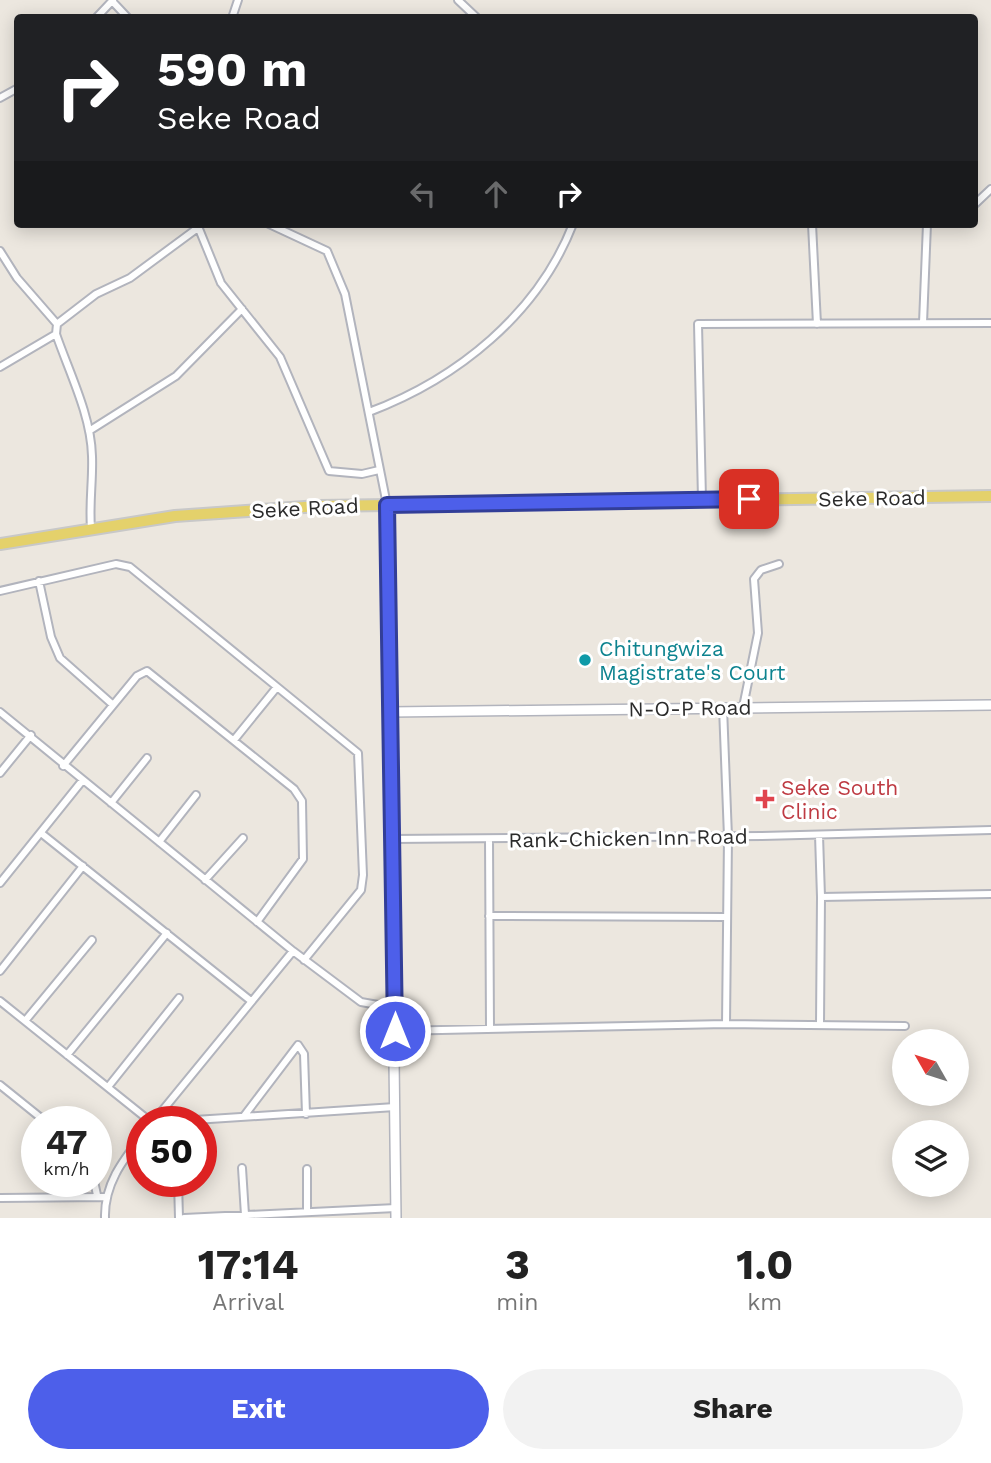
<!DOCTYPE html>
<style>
:root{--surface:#fff;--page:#f2f2f2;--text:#222;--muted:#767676;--accent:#4d5fea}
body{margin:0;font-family:"Work Sans",sans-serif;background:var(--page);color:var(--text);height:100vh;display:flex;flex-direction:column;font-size:26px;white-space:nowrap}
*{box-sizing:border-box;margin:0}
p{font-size:23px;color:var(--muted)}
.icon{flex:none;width:38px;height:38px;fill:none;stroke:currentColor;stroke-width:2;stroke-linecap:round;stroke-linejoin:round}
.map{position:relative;height:1218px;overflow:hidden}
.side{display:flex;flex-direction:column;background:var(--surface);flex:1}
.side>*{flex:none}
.hud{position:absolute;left:14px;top:14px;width:964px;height:214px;border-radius:7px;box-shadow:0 4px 18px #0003;background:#202124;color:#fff;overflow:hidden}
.needle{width:46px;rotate:309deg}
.fabs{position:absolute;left:892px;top:1029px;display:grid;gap:14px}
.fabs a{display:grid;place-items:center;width:77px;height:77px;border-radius:50%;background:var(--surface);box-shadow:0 4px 18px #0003;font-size:35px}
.speed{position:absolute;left:21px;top:1106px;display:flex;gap:14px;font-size:35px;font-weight:700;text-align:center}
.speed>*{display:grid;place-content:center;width:91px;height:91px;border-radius:50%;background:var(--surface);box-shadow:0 4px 18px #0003;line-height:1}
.speed small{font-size:18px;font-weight:400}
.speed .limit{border:10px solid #d22;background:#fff;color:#111}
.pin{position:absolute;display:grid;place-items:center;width:60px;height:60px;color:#fff;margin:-30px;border-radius:14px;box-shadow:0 4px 10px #0006}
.me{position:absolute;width:77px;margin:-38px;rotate:0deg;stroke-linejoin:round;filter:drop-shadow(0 0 5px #0008)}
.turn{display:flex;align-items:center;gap:24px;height:147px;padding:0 28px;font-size:32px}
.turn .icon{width:91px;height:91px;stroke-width:2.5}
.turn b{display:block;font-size:49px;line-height:60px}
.lanes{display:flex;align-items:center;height:66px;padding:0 28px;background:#0003;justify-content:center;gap:35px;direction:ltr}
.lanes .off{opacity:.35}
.eta{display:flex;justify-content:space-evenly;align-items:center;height:119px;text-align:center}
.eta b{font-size:42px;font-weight:700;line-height:49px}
.button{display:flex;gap:14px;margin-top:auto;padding:14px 28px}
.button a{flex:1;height:80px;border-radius:42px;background:var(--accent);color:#fff;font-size:28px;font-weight:700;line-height:80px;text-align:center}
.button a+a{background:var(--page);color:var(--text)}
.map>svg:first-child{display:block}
</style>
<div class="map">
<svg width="991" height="1218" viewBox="0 0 991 1218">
<rect width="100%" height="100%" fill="#ece7df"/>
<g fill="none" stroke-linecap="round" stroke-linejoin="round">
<defs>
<path id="street" d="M458 0 477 18
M112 1 128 18
M96 18 113 0
M232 18 238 0
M0 98 18 88
M975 204 991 189
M197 224 221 283 280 357 329 471 362 474 379 470
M269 224 327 251 345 294 387 505
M812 224 817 324
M0 251 17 278 57 324 56 334C69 372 91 415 92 456 93 480 89 503 91 528
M923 323 927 224
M57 324 96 294 130 278 199 227
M0 367 56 334
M369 412C457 379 538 314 573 224
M89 431 176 376 242 309
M702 499 698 324 991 323
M39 581 51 637 60 658 112 704
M0 591 116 564 130 567 358 753 363 875 361 890 304 960
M743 707 758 633 754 579 761 570 779 564
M0 712 293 951 361 1002 395 1008
M234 740 277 687
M63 766 137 676 147 671 294 789 302 801 303 859 257 922
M0 773 31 735
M111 803 147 758
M41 833 251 1001
M819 835 821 897
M392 839 762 836 991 830
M489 839 490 1028
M159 842 196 795
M205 880 243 838
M0 883 82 781
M489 916 725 917
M0 971 83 866
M0 1001 151 1122
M25 1021 92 940
M726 1024 905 1026
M820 1024 821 897 991 894
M395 1031 726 1024 728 837 723 707
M67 1055 167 933
M0 1085 46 1122
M108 1087 179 998
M244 1116 298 1045 304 1054 306 1114
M153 1122 293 951
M164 1122 395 1107
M242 1168 245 1215
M94 1181 97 1195
M178 1181 179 1218
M0 1198 104 1197
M307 1211V1169
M105 1218C104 1185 122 1161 142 1136
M184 1218 396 1208"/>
<path id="secondary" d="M387 505 396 1218
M390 712 991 705"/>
<path id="primary" d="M0 544 175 516 319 506 991 496"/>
</defs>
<use href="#street" stroke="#b2b4bd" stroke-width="10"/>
<use href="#secondary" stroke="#b2b4bd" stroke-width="12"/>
<use href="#primary" stroke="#c8c8c8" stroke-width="14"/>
<use href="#street" stroke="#fff" stroke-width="6"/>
<use href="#secondary" stroke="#fff" stroke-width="9"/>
<use href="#primary" stroke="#e4d16b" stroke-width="10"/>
</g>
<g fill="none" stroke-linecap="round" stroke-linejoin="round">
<defs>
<path id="route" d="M395 1031 387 505 749 499"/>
</defs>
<use href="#route" stroke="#323e98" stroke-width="18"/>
<use href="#route" stroke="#4d5fea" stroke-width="12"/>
</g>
<circle fill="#0f9aa8" stroke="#fff" stroke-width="2.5" cx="585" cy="660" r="7"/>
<path fill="#e0444e" stroke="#fff" stroke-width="2.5" d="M761.5 788.5h7v7h7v7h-7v7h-7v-7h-7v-7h7z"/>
<g text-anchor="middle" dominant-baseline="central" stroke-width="6" stroke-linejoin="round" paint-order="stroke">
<g font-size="21" fill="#2b2b2b" stroke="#fff">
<text transform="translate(872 498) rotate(-1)">Seke Road</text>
<text transform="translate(305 508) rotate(-3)">Seke Road</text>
<text transform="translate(690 708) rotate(-1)">N-O-P Road</text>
<text transform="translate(628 838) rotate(-1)">Rank-Chicken Inn Road</text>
</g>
<g font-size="21" fill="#0d838f" stroke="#fff" text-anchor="start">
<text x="599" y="648">Chitungwiza<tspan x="599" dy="24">Magistrate's Court</tspan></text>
</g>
<g font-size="21" fill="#be3a42" stroke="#fff" text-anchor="start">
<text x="781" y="787">Seke South<tspan x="781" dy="24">Clinic</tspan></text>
</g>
</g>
</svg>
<div class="fabs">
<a><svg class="needle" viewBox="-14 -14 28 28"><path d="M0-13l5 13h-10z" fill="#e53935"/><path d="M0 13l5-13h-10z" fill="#767676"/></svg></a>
<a><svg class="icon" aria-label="layers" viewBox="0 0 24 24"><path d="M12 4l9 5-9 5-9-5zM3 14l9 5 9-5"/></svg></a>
</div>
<div class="speed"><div>47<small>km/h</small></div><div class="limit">50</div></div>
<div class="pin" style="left:749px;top:499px;background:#d93025"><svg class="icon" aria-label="arrive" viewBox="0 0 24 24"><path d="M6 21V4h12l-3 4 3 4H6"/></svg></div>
<svg class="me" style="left:395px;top:1031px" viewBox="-20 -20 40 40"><circle r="17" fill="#4d5fea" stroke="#fff" stroke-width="3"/><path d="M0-11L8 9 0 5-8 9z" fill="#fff"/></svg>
<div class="hud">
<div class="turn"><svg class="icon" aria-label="right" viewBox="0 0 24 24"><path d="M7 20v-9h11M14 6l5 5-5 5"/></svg><div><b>590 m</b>Seke Road</div></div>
<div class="lanes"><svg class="icon off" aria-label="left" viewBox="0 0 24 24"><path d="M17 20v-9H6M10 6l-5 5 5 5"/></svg><svg class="icon off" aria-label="ahead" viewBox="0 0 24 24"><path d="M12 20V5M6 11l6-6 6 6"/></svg><svg class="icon" aria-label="right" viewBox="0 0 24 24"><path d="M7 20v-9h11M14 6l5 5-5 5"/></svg></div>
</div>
</div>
<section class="side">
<div class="eta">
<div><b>17:14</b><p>Arrival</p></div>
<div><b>3</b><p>min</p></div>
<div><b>1.0</b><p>km</p></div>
</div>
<div class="button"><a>Exit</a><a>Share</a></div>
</section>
